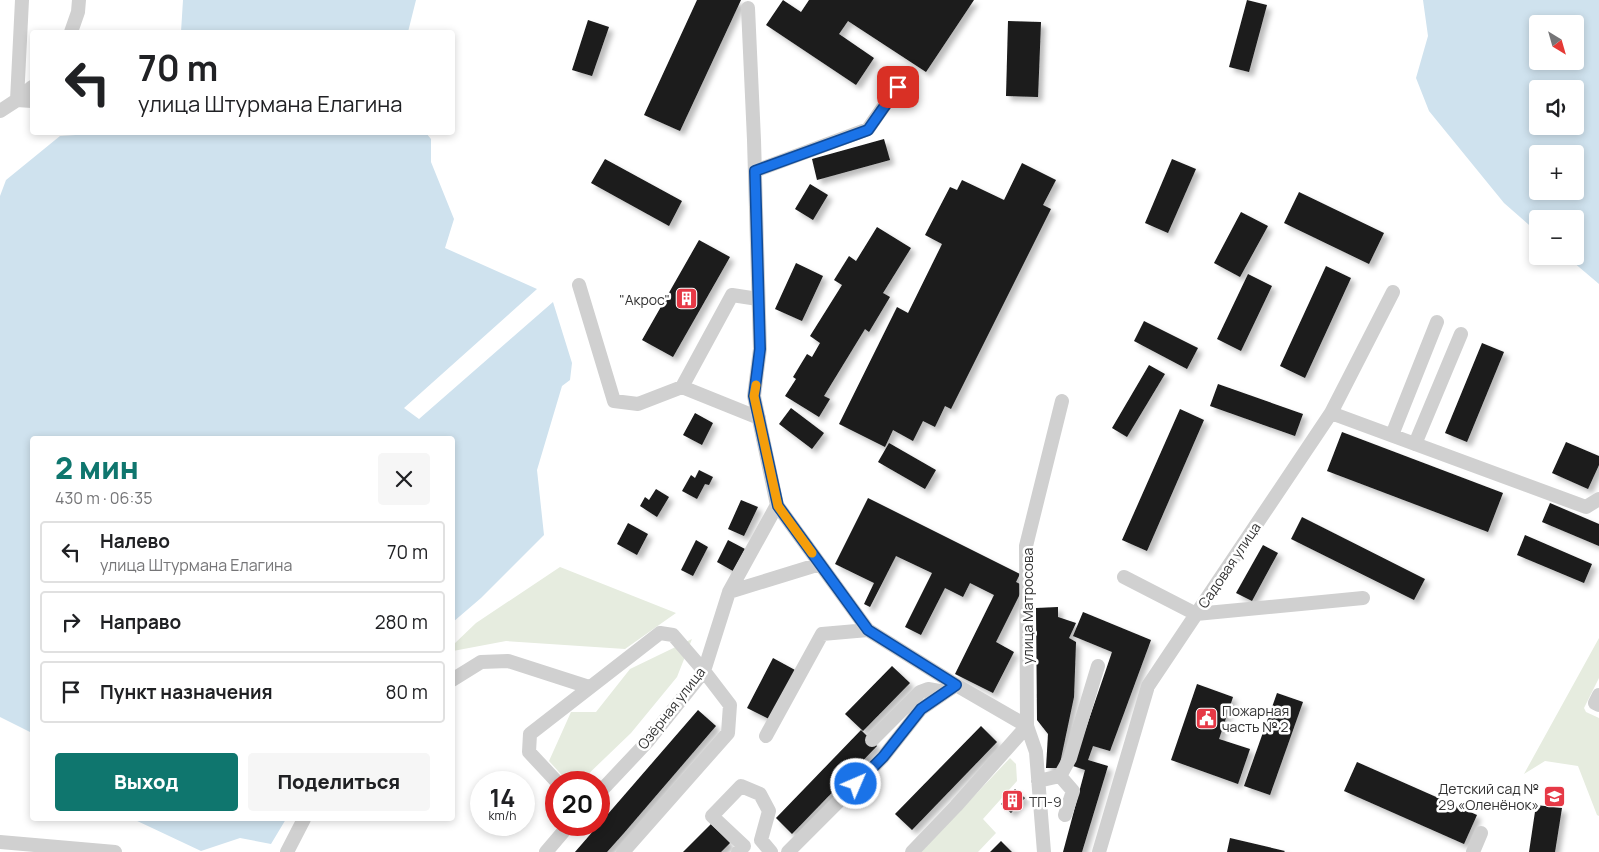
<!DOCTYPE html>
<html lang="ru">
<meta charset="utf-8">
<style>
:root{--surface:#fff;--page:#f6f6f6;--text:#202124;--muted:#757577;--line:#e0e0e0;--accent:#0f766e}
body{margin:0;font-family:Manrope,sans-serif;background:var(--page);color:var(--text);height:100vh;display:flex;flex-direction:column;font-size:19px;white-space:nowrap}
*{box-sizing:border-box;margin:0}
p{font-size:16px;color:var(--muted)}
.icon{flex:none;width:28px;height:28px;fill:none;stroke:currentColor;stroke-width:2;stroke-linecap:round;stroke-linejoin:round}
.map{position:relative;flex:1;overflow:hidden}
.details{position:absolute;left:30px;top:436px;width:425px;height:385px;display:flex;flex-direction:column;background:var(--surface);border-radius:5px;box-shadow:0 2px 8px #0003}
.details>*{flex:none}
.banner{position:absolute;left:30px;top:30px;width:425px;height:105px;border-radius:5px;box-shadow:0 2px 8px #0003;background:#fff;color:var(--text);overflow:hidden}
.needle{width:32px;rotate:143deg}
.tools{position:absolute;left:1529px;top:15px;display:grid;gap:10px}
.tools a{display:grid;place-items:center;width:55px;height:55px;border-radius:5px;background:var(--surface);box-shadow:0 2px 8px #0003;font-size:25px}
.speed{position:absolute;left:470px;top:771px;display:flex;gap:10px;font-size:25px;font-weight:700;text-align:center}
.speed>*{display:grid;place-content:center;width:65px;height:65px;border-radius:50%;background:var(--surface);box-shadow:0 2px 8px #0003;line-height:1}
.speed small{font-size:12px;font-weight:400}
.speed .limit{border:8px solid #d22;background:#fff;color:#111}
.pin{position:absolute;display:grid;place-items:center;width:42px;height:42px;color:#fff;margin:-21px;border-radius:10px;box-shadow:0 2px 8px #0006}
.me{position:absolute;width:55px;margin:-28px;rotate:45deg;stroke-linejoin:round;filter:drop-shadow(0 0 4px #0008)}
.turn{display:flex;align-items:center;gap:18px;height:105px;padding:0 25px;font-size:22px}
.turn .icon{width:65px;height:65px;stroke-width:2.5}
.turn b{display:block;font-size:35px;line-height:42px}
.round{display:grid;place-items:center;flex:none;width:52px;height:52px;border-radius:5px;background:var(--page)}
.headline{display:flex;align-items:center;justify-content:space-between;height:85px;padding:0 25px}
h1{font-size:30px;font-weight:800;line-height:38px;color:var(--accent)}
.action{display:flex;gap:10px;margin-top:auto;padding:10px 25px}
.action a{flex:1;height:58px;border-radius:5px;background:var(--accent);color:#fff;font-size:20px;font-weight:800;line-height:58px;text-align:center}
.action a+a{background:var(--page);color:var(--text)}
ul{padding:0;list-style:none}
li{display:flex;align-items:center;gap:15px;height:62px;margin:0 10px 8px;padding:0 15px;border:2px solid var(--line);border-radius:5px}
li div{flex:1}
li b{display:block;font-size:19px}
li em{font-style:normal}
.map>svg:first-child{display:block}
</style>
<div class="map">
<svg width="1599" height="852" viewBox="0 0 1599 852">
<defs>
<filter id="shadow"><feDropShadow dx="4.5" dy="4.5" stdDeviation="2.5" flood-color="#0004"/></filter>
</defs>
<rect width="100%" height="100%" fill="#fff"/>
<path fill="#e6ecdf" d="M560 567 676 613 625 649 506 641 453 651V645L476 623Z
M1599 638V678L1584 708 1586 712 1599 718V816L1597 815 1578 766 1545 761 1524 774Z
M692 639 677 677 631 733 580 782H568L549 761 571 712H596L630 669Z
M1010 758 1016 764 1017 781 983 819 996 833 978 852H921Z"/>
<path fill="#cfe2ee" fill-rule="evenodd" d="M183 0H416L408 32H181Z
M1423 0H1599V284L1566 256H1575V219H1538L1537 232 1504 203 1429 111 1416 78 1428 36ZM1538 24H1575V61H1538ZM1538 89H1575V126H1538ZM1538 154H1575V191H1538Z
M107 133H426L431 139V162L454 219 445 248 537 289 404 408 419 419 553 302 572 363 570 380 562 386 537 470 544 535 481 598 453 622 452 439H32V733L0 717V196L6 180 60 136Z
M133 819H286L271 844 240 838 201 851Z"/>
<path fill="#1a1a1a" filter="url(#shadow)" d="M697 0H741L680 131 644 115Z
M783 0 801 12 809 0H974L926 72 848 21 839 34 874 58 856 85 766 25Z
M1247 0 1267 5 1249 72 1229 67Z
M588 20 609 27 592 76 572 70Z
M1008 21 1041 22 1038 97 1006 96Z
M884 139 890 160 817 180 812 159Z
M605 159 682 201 669 226 591 183Z
M1172 159 1196 169 1168 233 1145 223Z
M1022 163 1056 180 1043 205 1051 209 951 409 945 406 935 427 923 421 913 441 893 430 885 447 839 424 897 307 908 313 942 244 925 235 950 187 957 190 962 180 1004 200Z
M810 184 828 195 813 220 795 209Z
M1299 192 1384 233 1369 264 1284 223Z
M1241 212 1268 226 1240 277 1214 263Z
M877 227 911 248 883 293 890 297 869 332 865 329 824 396 830 399 819 417 785 396 796 379 793 377 807 354 812 357 820 343 810 336 842 285 834 280 849 256 856 261Z
M699 240 730 257 673 357 642 340Z
M796 263 823 276 802 321 775 309Z
M1326 266 1351 278 1305 378 1280 366Z
M1248 274 1272 286 1241 351 1217 339Z
M1144 321 1198 348 1187 369 1134 341Z
M1482 343 1504 352 1467 442 1445 433Z
M1149 365 1165 374 1127 437 1112 428Z
M1218 384 1303 414 1295 436 1210 406Z
M791 408 824 433 812 449 779 424Z
M1180 409 1204 420 1147 551 1122 540Z
M695 413 713 423 702 445 683 435Z
M1342 432 1503 493 1488 532 1327 471Z
M1566 442 1599 456V465L1588 489 1552 473Z
M889 443 936 470 925 489 878 462Z
M699 470 713 477 709 485 705 484 697 499 682 491 691 475 695 478Z
M656 489 669 497 657 517 640 506 645 497 649 500Z
M868 498 1020 574 1016 582 1024 586 996 642 1014 652 993 693 955 674 994 595 970 583 963 597 945 588 921 635 905 627 932 573 896 556 870 607 864 604 874 583 835 564Z
M741 500 758 507 744 536 728 529Z
M1550 503 1599 524V546L1542 522Z
M1302 517 1425 579 1414 600 1291 539Z
M628 523 648 534 637 555 617 544Z
M1525 535 1592 564 1584 583 1517 555Z
M696 540 708 547 693 576 681 570Z
M728 540 745 549 733 571 717 562Z
M1263 545 1278 553 1252 601 1236 593Z
M1058 607V617L1076 623 1069 638 1076 642 1074 697 1059 768H1046L1048 734 1037 720 1036 608Z
M1083 612 1151 640 1110 751 1093 746 1088 760 1108 766 1082 852H1063L1085 770 1073 766 1112 652 1073 636Z
M773 658 795 670 769 719 747 708Z
M892 666 910 683 863 731 845 714Z
M1197 684 1233 697 1219 739 1250 749 1238 784 1171 760Z
M1277 693 1303 702 1270 795 1244 786Z
M698 710 716 726 624 833 607 852H575Z
M981 726 997 742 912 830 895 814Z
M861 730 877 746 792 834 776 818Z
M1357 762 1477 815 1464 844 1344 791Z
M1015 789 1025 798 1011 813 1001 804Z
M1536 805 1562 808 1555 852H1529Z
M711 824 730 843 721 852H683Z
M1230 838 1285 851 1284 852H1227Z
M1001 841 1012 852H990Z"/>
<g fill="none" stroke-linecap="round" stroke-linejoin="round">
<path stroke="#d0d0d0" stroke-width="14" d="M22 0 17 100 32 101
M748 8 754 140 760 349 754 396 777 505 868 630 956 685 1027 726
M71 32 78 12 79 0
M0 111 17 100 32 87
M755 171 868 129 907 73
M579 285 614 401 638 404 682 387
M758 299 732 295 682 387 759 418
M1331 413 1586 507 1599 499
M1392 435 1437 322
M1415 444 1461 334
M1124 577 1196 614 1363 598
M729 592 820 564
M452 680 481 662 508 661 589 687
M1599 695 1595 703 1599 705
M766 736 822 634 868 630
M872 740 920 692 928 689 945 692
M1060 776 1073 791 1065 815
M1038 781 1060 776 1070 758 1098 666
M557 782 529 752 530 734 660 633 673 635 704 671 730 705 728 733 623 852
M599 793 648 741 704 671 729 592 777 505
M0 842 115 852
M287 852 304 819
M546 852 569 825
M738 852 744 846 712 816 741 786 760 794 769 811 761 840 771 852
M788 852 883 757 921 709 956 685
M912 852 956 806 1027 726
M1044 852 1036 752 1027 726 1026 546 1062 401
M1099 852 1148 686 1331 413 1393 292
M1473 852 1481 833"/>
</g>
<g fill="none" stroke-linecap="round" stroke-linejoin="round">
<defs>
<path id="route" d="M856 784 883 757 921 709 956 685 868 630 778 506 754 396 760 349 755 171 868 130 898 87"/>
</defs>
<use href="#route" stroke="#114b97" stroke-width="12"/>
<use href="#route" stroke="#1a73e8" stroke-width="9"/>
<path stroke="#f59e0b" stroke-width="9" d="M756 385 754 396 778 506 812 553"/>
</g>
<defs>
<symbol id="building-square" viewBox="-11 -11 22 22"><rect x="-9" y="-9" width="18" height="18" rx="4" fill="#e63946" stroke="#fff"/><path d="M-4-6H4V6H1V3H-1V6H-4ZM-2.5-4.3h1.7v1.8h-1.7ZM.8-4.3h1.7v1.8H.8ZM-2.5-1h1.7V.8h-1.7ZM.8-1h1.7V.8H.8Z" fill="#fff"/></symbol>
<symbol id="civic-square" viewBox="-11 -11 22 22"><rect x="-9" y="-9" width="18" height="18" rx="4" fill="#e63946" stroke="#fff"/><path d="M-.6-6.5H3V-4.5H.6V-3L4-1V1h2V6H-6V1h2V-1L-.6-3ZM-1.2 2.5V6h2.4V2.5Z" fill="#fff"/></symbol>
<symbol id="school-square" viewBox="-11 -11 22 22"><rect x="-9" y="-9" width="18" height="18" rx="4" fill="#e63946" stroke="#fff"/><path d="M0-5L7-2L0 1L-7-2ZM-4 1L0 2.5L4 1V4Q0 6-4 4Z" fill="#fff"/></symbol>
</defs>
<g fill-rule="evenodd">
<use href="#building-square" x="674" y="286" width="25" height="25"/>
<use href="#civic-square" x="1194" y="706" width="25" height="25"/>
<use href="#school-square" x="1542" y="784" width="25" height="25"/>
<use href="#building-square" x="1000" y="788" width="25" height="25"/>
</g>
<g text-anchor="middle" dominant-baseline="central" stroke-width="5" stroke-linejoin="round" paint-order="stroke">
<g font-size="14" fill="#333" stroke="#fff" text-anchor="end">
<text x="670" y="299">"Акрос"</text>
<text x="1222" y="710" text-anchor="start">Пожарная<tspan x="1222" dy="16">часть № 2</tspan></text>
<text x="1539" y="788">Детский сад №<tspan x="1539" dy="16">29 «Оленёнок»</tspan></text>
<text x="1029" y="801" text-anchor="start">ТП-9</text>
</g>
<g font-size="14" fill="#333" stroke="#fff">
<text transform="translate(1229 565) rotate(-56)">Садовая улица</text>
<text transform="translate(1027 606) rotate(-90)">улица Матросова</text>
<text transform="translate(671 708) rotate(-52)">Озёрная улица</text>
</g>
</g>
</svg>
<div class="tools">
<a><svg class="needle" viewBox="-14 -14 28 28"><path d="M0-13l5 13h-10z" fill="#e53935"/><path d="M0 13l5-13h-10z" fill="#757577"/></svg></a>
<a><svg class="icon" aria-label="sound" viewBox="0 0 24 24"><path d="M4 9h4l5-4v14l-5-4H4zM17 9q2 3 0 6"/></svg></a>
<a>+</a>
<a>−</a>
</div>
<div class="speed"><div>14<small>km/h</small></div><div class="limit">20</div></div>
<div class="pin" style="left:898px;top:87px;background:#d93025"><svg class="icon" aria-label="arrive" viewBox="0 0 24 24"><path d="M6 21V4h12l-3 4 3 4H6"/></svg></div>
<svg class="me" style="left:856px;top:784px" viewBox="-20 -20 40 40"><circle r="17" fill="#1a73e8" stroke="#fff" stroke-width="3"/><path d="M0-11L8 9 0 5-8 9z" fill="#fff"/></svg>
<div class="banner">
<div class="turn"><svg class="icon" aria-label="left" viewBox="0 0 24 24"><path d="M17 20v-9H6M10 6l-5 5 5 5"/></svg><div><b>70 m</b>улица Штурмана Елагина</div></div>
</div>
<section class="details">
<div class="headline"><div><h1>2 мин</h1><p>430 m · 06:35</p></div><a class="round"><svg class="icon" aria-label="close" viewBox="0 0 24 24"><path d="M6 6l12 12M18 6L6 18"/></svg></a></div>
<ul>
<li><svg class="icon" aria-label="left" viewBox="0 0 24 24"><path d="M17 20v-9H6M10 6l-5 5 5 5"/></svg><div><b>Налево</b><p>улица Штурмана Елагина</p></div><em>70 m</em></li>
<li><svg class="icon" aria-label="right" viewBox="0 0 24 24"><path d="M7 20v-9h11M14 6l5 5-5 5"/></svg><div><b>Направо</b></div><em>280 m</em></li>
<li><svg class="icon" aria-label="arrive" viewBox="0 0 24 24"><path d="M6 21V4h12l-3 4 3 4H6"/></svg><div><b>Пункт назначения</b></div><em>80 m</em></li>
</ul>
<div class="action"><a>Выход</a><a>Поделиться</a></div>
</section>
</div>
